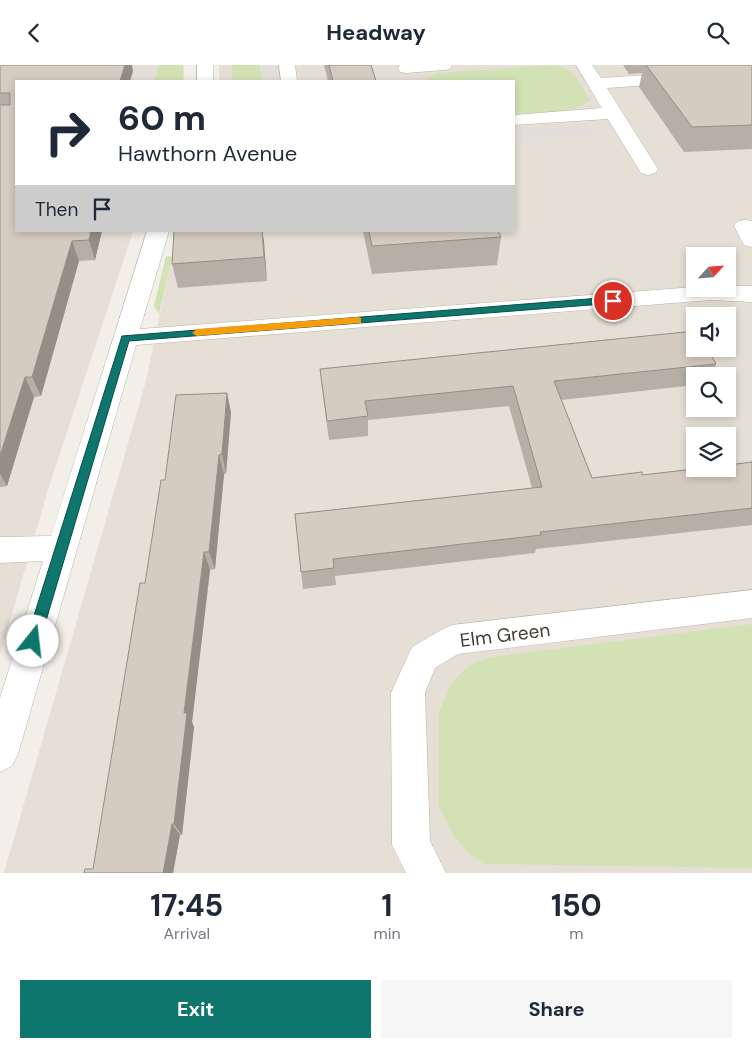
<!DOCTYPE html>
<style>
:root{--surface:#fff;--page:#f6f6f7;--text:#1f2937;--muted:#747a83;--accent:#0f766e}
body{margin:0;font-family:"DM Sans",sans-serif;background:var(--page);color:var(--text);height:100vh;display:flex;flex-direction:column;font-size:19px;white-space:nowrap}
*{box-sizing:border-box;margin:0}
p{font-size:16px;color:var(--muted)}
.icon{flex:none;width:28px;height:28px;fill:none;stroke:currentColor;stroke-width:2;stroke-linecap:round;stroke-linejoin:round}
.map{position:relative;height:808px;overflow:hidden}
.details{display:flex;flex-direction:column;background:var(--surface);flex:1}
.details>*{flex:none}
.top-card{position:absolute;left:15px;top:15px;width:500px;height:152px;border-radius:0px;box-shadow:0 2px 8px #0003;background:#fff;color:var(--text);overflow:hidden}
.needle{width:32px;rotate:64deg}
.fabs{position:absolute;left:686px;top:182px;display:grid;gap:10px}
.fabs a{display:grid;place-items:center;width:50px;height:50px;border-radius:0px;background:var(--surface);box-shadow:0 2px 8px #0003;font-size:25px}
.pin{position:absolute;display:grid;place-items:center;width:42px;height:42px;color:#fff;margin:-21px;border:2px solid #fff;border-radius:50%;box-shadow:0 1px 5px #0007}
.me{position:absolute;width:55px;margin:-28px;rotate:16deg;stroke-linejoin:round;filter:drop-shadow(0 0 4px #0008)}
.turn{display:flex;align-items:center;gap:18px;height:105px;padding:0 20px;font-size:22px}
.turn .icon{width:65px;height:65px;stroke-width:2.5}
.turn b{display:block;font-size:35px;line-height:42px}
.then{display:flex;align-items:center;height:48px;padding:0 20px;background:#0003;gap:10px;font-size:19px}
.eta{display:flex;justify-content:space-evenly;align-items:center;height:85px;text-align:center}
.eta b{font-size:30px;font-weight:700;line-height:35px}
.button{display:flex;gap:10px;margin-top:auto;padding:10px 20px}
.button a{flex:1;height:58px;border-radius:0px;background:var(--accent);color:#fff;font-size:20px;font-weight:700;line-height:58px;text-align:center}
.button a+a{background:var(--page);color:var(--text)}
header{display:flex;justify-content:space-between;align-items:center;height:65px;padding:0 20px;background:var(--surface);font-size:22px;font-weight:700}
.map>svg:first-child{display:block}
</style>
<header><svg class="icon" aria-label="back" viewBox="0 0 24 24"><path d="M15 5l-7 7 7 7"/></svg>Headway<svg class="icon" aria-label="search" viewBox="0 0 24 24"><circle cx="10" cy="10" r="6"/><path d="M15 15l6 6"/></svg></header>
<div class="map">
<svg width="752" height="808" viewBox="0 0 752 808">
<rect width="100%" height="100%" fill="#f2eee8"/>
<path fill="#e5dfd6" fill-rule="evenodd" d="M0 0H180V16H16V166H133L47 428 0 590Z
M219 0H731L752 28V808H4L146 316 177 166H514V16H219ZM695 191H728V224H695ZM695 251H728V284H695ZM695 311H728V344H695ZM695 371H728V404H695Z"/>
<path fill="#d3e2b5" d="M159 0H183L184 16H155Z
M232 0H260L262 16H232Z
M553 0C576 4 579 17 590 35 577 49 533 48 514 49V16H425L428 12 437 8Z
M166 191 172 192 159 249 154 241Z
M752 559V803L484 799 467 787 453 769 439 742V646L453 616 468 601 491 592Z"/>
<path fill="#e1dedc" d="M260 0H280L282 16H262Z
M588 58 596 71 514 78V65Z"/>
<g fill="none" stroke-linecap="round" stroke-linejoin="round">
<defs>
<path id="street" d="M197 0H213V16H197Z
M279 0H295L297 16H281Z
M400 0H452L450 4 444 5 406 8 400 7 398 3Z
M576 0H592L601 13 677 8 683 9 686 13 683 17 677 18 607 23 658 104 655 108 648 110 641 108 608 54 514 60V50L602 43Z
M745 155 752 156V182L744 180 734 161 738 156Z
M147 166H169L140 264 695 222V224H728V221H752V237L711 235 136 280 18 689 12 701 0 707V633L43 496 0 498V472L51 471Z
M752 525V553L458 589 435 603 425 628 430 776 446 808H406L392 780 391 628 412 582 441 565 452 560Z"/>
</defs>
<use href="#street" stroke="#bcb4ab" stroke-width="1"/>
<use href="#street" fill="#fff" fill-rule="evenodd"/>
</g>
<path fill="#b7afa6" d="M0 0 133 6 130 16H16L102 166 95 195 79 196 41 331 34 332 7 421 0 422Z
M324 0H371L376 16H328Z
M623 0H752V84L684 87 639 22 642 8 629 9Z
M174 166H262L267 216 178 223 172 199Z
M363 166H498L501 172 497 200 372 209Z
M716 299 711 311H695V320L561 335 592 413 642 410 752 397V460L536 484 535 488 335 511 336 520 303 524 295 449 532 423 509 341 368 355V371L329 375 322 323 320 304Z
M231 347 226 409H224L215 504 210 505 192 657 194 662 182 770H180L173 808H84L93 804 145 518 165 415Z"/>
<path fill="#958e87" d="M125 0H132L133 6 130 16H120Z
M91 166H102L95 195 89 175Z
M262 166 264 176 267 216 264 192Z
M72 176 79 196 41 331 32 312Z
M25 312 34 332 7 421 0 409V391Z
M227 328 231 347 226 409 222 389Z
M219 390 224 409 215 504 209 487Z
M204 487 210 505 192 657 194 662 182 770 174 759 184 648Z
M172 759 180 770 173 808H163Z"/>
<path fill="#d5cbc1" stroke="#958e87" d="M0 0H125L120 16H16V166H91L89 175 72 176 32 312H25L0 391V40H10V28H0Z
M329 0H371L376 16H333Z
M646 0H752V60L692 62Z
M174 166H262L264 192 172 199Z
M369 166H498L501 172 372 181Z
M695 266V284H708L716 299 554 316 592 413 642 407V410L695 404H728V400L752 397V443L540 467 541 470 333 494 334 503 301 507 295 449 542 422 513 321 365 336 368 351 327 356 320 304Z
M227 328 222 389 219 390 209 487H204L184 648H187L174 759H172L163 808H84L85 804H93L140 518H145L161 415H165L176 330Z"/>
<path fill="#0f766e" stroke="#0a4d48" d="M613 232 618 236 616 238 129 276 40 576 38 581 33 582 28 581 26 576 122 271Z"/>
<path fill="#f59e0b" d="M358 252 361 253V258L197 271 192 268 197 264Z"/>
<g text-anchor="middle" dominant-baseline="central" stroke-width="5" stroke-linejoin="round" paint-order="stroke">
<g font-size="19" fill="#443e37" stroke="#fff">
<text transform="translate(505 570) rotate(-7)">Elm Green</text>
</g>
</g>
</svg>
<div class="fabs">
<a><svg class="needle" viewBox="-14 -14 28 28"><path d="M0-13l5 13h-10z" fill="#e53935"/><path d="M0 13l5-13h-10z" fill="#747a83"/></svg></a>
<a><svg class="icon" aria-label="sound" viewBox="0 0 24 24"><path d="M4 9h4l5-4v14l-5-4H4zM17 9q2 3 0 6"/></svg></a>
<a><svg class="icon" aria-label="search" viewBox="0 0 24 24"><circle cx="10" cy="10" r="6"/><path d="M15 15l6 6"/></svg></a>
<a><svg class="icon" aria-label="layers" viewBox="0 0 24 24"><path d="M12 4l9 5-9 5-9-5zM3 14l9 5 9-5"/></svg></a>
</div>
<div class="pin" style="left:613px;top:236px;background:#d93025"><svg class="icon" aria-label="arrive" viewBox="0 0 24 24"><path d="M6 21V4h12l-3 4 3 4H6"/></svg></div>
<svg class="me" style="left:33px;top:576px" viewBox="-20 -20 40 40"><circle r="19" fill="#fff"/><path d="M0-13L10 11 0 6-10 11z" fill="#0f766e"/></svg>
<div class="top-card">
<div class="turn"><svg class="icon" aria-label="right" viewBox="0 0 24 24"><path d="M7 20v-9h11M14 6l5 5-5 5"/></svg><div><b>60 m</b>Hawthorn Avenue</div></div>
<div class="then">Then<svg class="icon" aria-label="arrive" viewBox="0 0 24 24"><path d="M6 21V4h12l-3 4 3 4H6"/></svg></div>
</div>
</div>
<section class="details">
<div class="eta">
<div><b>17:45</b><p>Arrival</p></div>
<div><b>1</b><p>min</p></div>
<div><b>150</b><p>m</p></div>
</div>
<div class="button"><a>Exit</a><a>Share</a></div>
</section>
